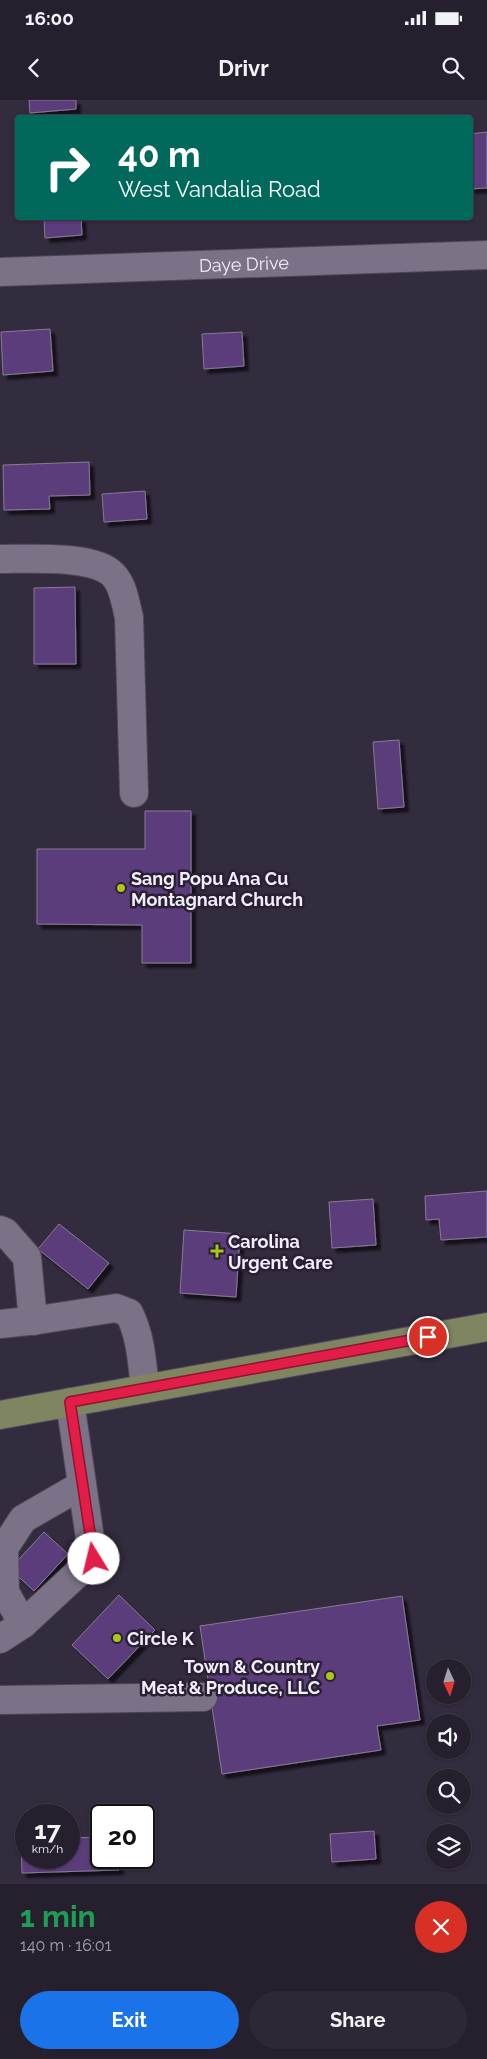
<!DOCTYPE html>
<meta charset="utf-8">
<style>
:root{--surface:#26202e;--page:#2e2836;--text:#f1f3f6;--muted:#a4a3aa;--line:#423e4a;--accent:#1a73e8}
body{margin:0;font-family:Raleway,sans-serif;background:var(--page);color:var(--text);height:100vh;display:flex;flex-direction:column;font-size:19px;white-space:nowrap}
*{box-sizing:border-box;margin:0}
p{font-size:16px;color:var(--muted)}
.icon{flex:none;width:28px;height:28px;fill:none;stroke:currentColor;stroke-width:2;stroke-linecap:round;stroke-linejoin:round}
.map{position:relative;height:1784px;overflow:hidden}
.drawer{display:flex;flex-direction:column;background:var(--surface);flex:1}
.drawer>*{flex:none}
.guide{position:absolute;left:15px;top:15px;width:458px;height:105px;border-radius:5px;box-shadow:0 1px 4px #0004,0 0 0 1px var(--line);background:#00695c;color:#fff;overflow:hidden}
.needle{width:32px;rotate:176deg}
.fabs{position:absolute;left:426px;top:1559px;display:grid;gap:10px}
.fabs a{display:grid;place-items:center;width:45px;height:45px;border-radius:50%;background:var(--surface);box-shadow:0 1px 4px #0004,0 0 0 1px var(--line);font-size:25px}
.speed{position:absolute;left:15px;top:1704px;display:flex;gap:10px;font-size:25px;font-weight:700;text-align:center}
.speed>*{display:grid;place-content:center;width:65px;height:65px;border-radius:50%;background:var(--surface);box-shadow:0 1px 4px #0004,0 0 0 1px var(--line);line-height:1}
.speed small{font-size:12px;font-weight:400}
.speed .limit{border:2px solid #111;border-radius:8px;background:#fff;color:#111}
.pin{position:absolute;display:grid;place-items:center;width:42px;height:42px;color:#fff;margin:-21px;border:2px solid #fff;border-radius:50%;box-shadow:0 1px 5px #0007}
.me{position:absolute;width:55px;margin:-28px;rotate:351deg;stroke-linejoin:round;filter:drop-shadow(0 0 4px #0008)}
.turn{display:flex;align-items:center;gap:18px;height:105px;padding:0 20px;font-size:22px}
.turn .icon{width:65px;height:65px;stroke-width:2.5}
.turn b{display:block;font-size:35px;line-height:42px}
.round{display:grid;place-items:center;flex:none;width:52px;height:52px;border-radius:26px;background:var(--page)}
.summary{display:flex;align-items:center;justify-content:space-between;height:85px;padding:0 20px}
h1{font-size:30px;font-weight:700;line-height:38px;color:#1e9e55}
.button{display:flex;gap:10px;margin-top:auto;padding:10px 20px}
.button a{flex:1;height:58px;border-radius:30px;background:var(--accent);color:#fff;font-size:20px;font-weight:700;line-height:58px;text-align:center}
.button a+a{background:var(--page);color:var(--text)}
.status{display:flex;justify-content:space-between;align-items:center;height:35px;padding:0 25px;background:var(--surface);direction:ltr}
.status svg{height:14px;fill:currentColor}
header{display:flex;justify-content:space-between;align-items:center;height:65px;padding:0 20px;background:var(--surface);font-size:22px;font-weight:700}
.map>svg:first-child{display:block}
</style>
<div class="status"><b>16:00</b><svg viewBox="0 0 49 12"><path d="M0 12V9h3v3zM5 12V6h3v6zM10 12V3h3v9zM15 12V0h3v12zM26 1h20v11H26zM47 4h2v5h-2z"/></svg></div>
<header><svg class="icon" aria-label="back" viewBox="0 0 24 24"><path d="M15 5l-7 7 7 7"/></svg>Drivr<svg class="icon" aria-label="search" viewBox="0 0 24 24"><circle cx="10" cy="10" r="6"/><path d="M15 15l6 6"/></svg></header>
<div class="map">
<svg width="487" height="1784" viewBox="0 0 487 1784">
<defs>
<filter id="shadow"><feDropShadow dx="4.5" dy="4.5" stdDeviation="1" flood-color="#0009"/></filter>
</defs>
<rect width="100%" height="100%" fill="#332b3e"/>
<path fill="#5b3c7b" stroke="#867c93" filter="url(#shadow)" d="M29 0H76V9L30 13Z
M487 32V88L470 89V34Z
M44 118H81L82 135 45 138Z
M50 229 53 271 3 275 1 232Z
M242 232 244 266 204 269 202 234Z
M89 362 90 395 49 396 50 409 4 410 3 365Z
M145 391 147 419 104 422 102 394Z
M75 487 76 564H34V488Z
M399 640 404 707 378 709 373 642Z
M145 711H191V863H142V825L37 824V749H145Z
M487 1091V1137L441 1140 439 1119 426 1120 425 1096Z
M373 1099 376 1145 332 1148 329 1102Z
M59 1124 109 1163 88 1189 38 1149Z
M184 1130 240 1134 236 1197 180 1193Z
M44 1432 68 1454 34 1491 10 1469Z
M119 1495 155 1530 108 1579 72 1545Z
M402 1496 420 1620 377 1626 381 1650 222 1674 200 1526Z
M374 1731 376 1759 332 1762 330 1734Z
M101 1737V1758H118L119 1770 22 1773 21 1739H26V1758H69V1738Z"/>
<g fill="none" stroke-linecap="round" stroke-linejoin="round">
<defs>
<g id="minor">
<path id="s1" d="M0 172 487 155"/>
<path d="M0 459C27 459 88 455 110 472 123 482 125 502 129 517L134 693"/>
<path d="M0 1130 5 1132 27 1157 33 1221"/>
<path d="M0 1224 38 1220 116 1208 129 1213C141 1237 142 1262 145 1289"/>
<path d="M23 1524 5 1492 4 1448 23 1419 82 1385"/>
<path d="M0 1539 23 1524 93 1459 70 1302"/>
<path d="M0 1600 203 1597"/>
</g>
<path id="major" d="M0 1315 487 1227"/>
</defs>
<use href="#minor" stroke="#4f4858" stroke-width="30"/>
<use href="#major" stroke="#4f4858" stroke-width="30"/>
<use href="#minor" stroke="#7c7288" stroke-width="28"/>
<use href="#major" stroke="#7e8560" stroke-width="28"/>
</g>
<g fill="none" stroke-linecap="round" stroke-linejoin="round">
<defs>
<path id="route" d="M94 1459 70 1302 428 1237"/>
</defs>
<use href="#route" stroke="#92132f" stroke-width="12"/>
<use href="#route" stroke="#e11d48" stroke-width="9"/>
</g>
<g fill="#aac718" stroke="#292133" stroke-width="2">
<circle cx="121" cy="788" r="5"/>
<path d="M214.5 1143.5h5v5h5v5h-5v5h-5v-5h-5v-5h5z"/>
<circle cx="117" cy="1538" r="5"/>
<circle cx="330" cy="1576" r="5"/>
</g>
<g text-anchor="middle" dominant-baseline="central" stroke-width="5" stroke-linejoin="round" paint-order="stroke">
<g font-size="18" fill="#f3eefb" stroke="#292133">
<text stroke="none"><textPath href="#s1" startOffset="244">Daye Drive</textPath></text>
</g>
<g font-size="18" font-weight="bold" fill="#f3eefb" stroke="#292133" text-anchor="start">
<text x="131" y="778">Sang Popu Ana Cu<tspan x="131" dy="21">Montagnard Church</tspan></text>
<text x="228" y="1141">Carolina<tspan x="228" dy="21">Urgent Care</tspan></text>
<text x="127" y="1538">Circle K</text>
<text x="320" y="1566" text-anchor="end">Town &amp; Country<tspan x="320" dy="21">Meat &amp; Produce, LLC</tspan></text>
</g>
</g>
</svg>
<div class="fabs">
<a><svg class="needle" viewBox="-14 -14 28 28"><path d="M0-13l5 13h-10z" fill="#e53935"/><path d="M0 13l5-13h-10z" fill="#a4a3aa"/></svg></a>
<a><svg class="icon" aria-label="sound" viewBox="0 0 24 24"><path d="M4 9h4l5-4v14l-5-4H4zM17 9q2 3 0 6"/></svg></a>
<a><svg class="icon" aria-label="search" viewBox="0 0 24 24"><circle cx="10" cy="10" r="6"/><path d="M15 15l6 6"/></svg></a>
<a><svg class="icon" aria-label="layers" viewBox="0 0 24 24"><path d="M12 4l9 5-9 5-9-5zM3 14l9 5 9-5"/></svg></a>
</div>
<div class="speed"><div>17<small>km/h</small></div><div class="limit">20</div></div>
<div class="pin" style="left:428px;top:1237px;background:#d93025"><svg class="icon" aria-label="arrive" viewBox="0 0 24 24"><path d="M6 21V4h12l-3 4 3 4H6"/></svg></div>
<svg class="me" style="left:94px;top:1459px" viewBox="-20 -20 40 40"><circle r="19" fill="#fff"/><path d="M0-13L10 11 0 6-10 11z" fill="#e11d48"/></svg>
<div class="guide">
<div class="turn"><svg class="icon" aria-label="right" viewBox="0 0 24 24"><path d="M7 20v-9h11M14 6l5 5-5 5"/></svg><div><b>40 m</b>West Vandalia Road</div></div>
</div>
</div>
<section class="drawer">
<div class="summary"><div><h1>1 min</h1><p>140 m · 16:01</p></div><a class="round" style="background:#d93025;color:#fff"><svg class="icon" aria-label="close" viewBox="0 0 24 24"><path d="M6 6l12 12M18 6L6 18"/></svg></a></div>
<div class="button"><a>Exit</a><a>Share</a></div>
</section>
